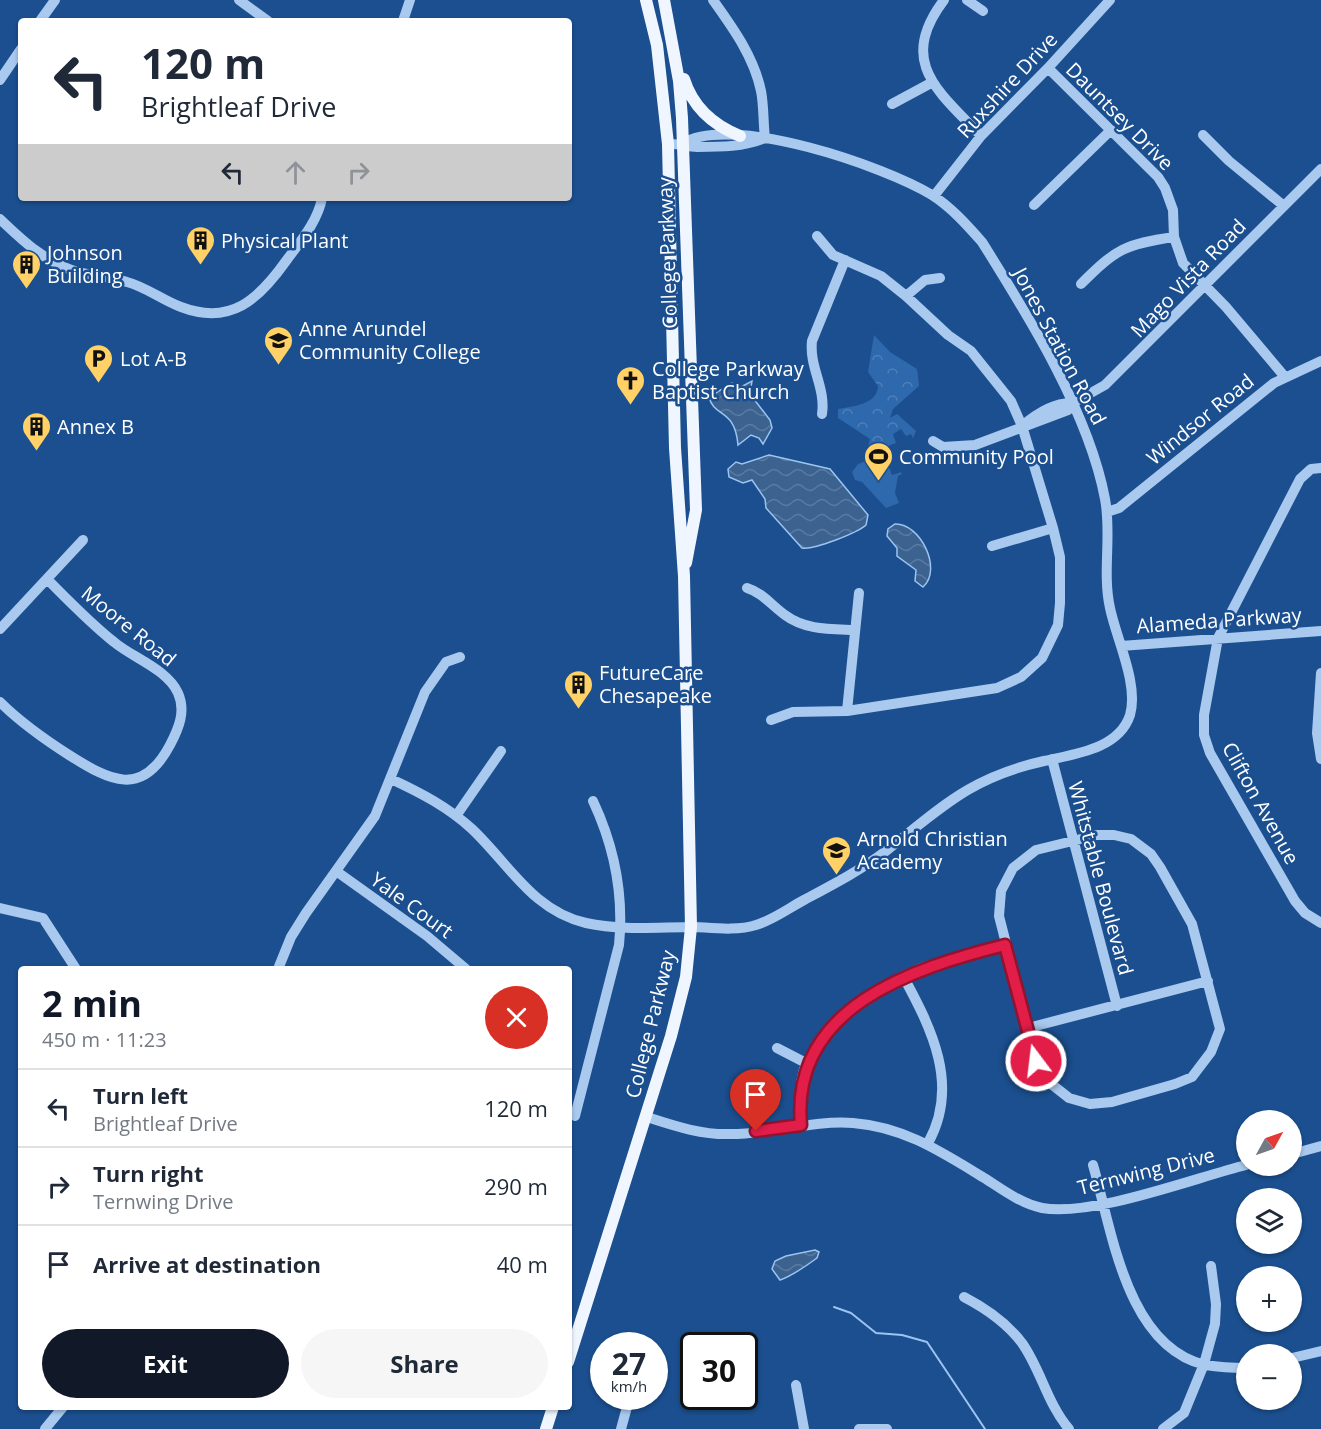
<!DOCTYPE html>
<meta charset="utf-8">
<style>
:root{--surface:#fff;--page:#f6f6f7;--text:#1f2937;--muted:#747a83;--line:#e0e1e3;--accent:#111827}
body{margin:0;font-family:"Open Sans",sans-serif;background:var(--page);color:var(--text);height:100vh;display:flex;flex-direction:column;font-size:22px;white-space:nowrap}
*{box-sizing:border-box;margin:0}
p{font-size:20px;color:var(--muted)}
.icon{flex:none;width:33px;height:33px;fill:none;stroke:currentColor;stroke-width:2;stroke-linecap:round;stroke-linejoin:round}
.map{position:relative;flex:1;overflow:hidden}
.sheet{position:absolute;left:18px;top:966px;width:554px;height:444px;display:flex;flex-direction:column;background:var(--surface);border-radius:6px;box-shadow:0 2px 4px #0004}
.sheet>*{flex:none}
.hud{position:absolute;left:18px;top:18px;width:554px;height:183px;border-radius:6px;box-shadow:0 2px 4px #0004;background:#fff;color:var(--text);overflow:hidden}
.needle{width:39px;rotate:50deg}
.controls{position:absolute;left:1236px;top:1110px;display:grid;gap:12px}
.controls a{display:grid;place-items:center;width:66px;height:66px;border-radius:50%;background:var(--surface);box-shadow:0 2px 4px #0004;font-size:30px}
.speed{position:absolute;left:590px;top:1332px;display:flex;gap:12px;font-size:30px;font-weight:700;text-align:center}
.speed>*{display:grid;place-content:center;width:78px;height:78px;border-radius:50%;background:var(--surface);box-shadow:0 2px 4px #0004;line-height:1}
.speed small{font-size:15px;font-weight:400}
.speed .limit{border:3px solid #111;border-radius:9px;background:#fff;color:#111}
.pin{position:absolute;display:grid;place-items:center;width:51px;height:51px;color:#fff;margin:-62px -26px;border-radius:50% 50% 50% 0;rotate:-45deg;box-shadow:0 0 6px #0007}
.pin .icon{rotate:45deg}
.me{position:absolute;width:66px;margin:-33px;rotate:345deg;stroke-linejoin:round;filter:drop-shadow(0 0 4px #0008)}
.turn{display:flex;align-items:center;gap:21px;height:126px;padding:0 24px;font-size:27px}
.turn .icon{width:78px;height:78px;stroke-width:2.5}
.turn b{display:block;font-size:42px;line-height:51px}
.lanes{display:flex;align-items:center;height:57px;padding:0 24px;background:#0003;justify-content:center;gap:30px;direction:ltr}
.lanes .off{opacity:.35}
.round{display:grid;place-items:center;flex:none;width:63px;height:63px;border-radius:32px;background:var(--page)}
.overview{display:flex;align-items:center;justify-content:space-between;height:102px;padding:0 24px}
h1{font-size:36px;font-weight:700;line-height:45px;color:var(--accent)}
.cta{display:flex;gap:12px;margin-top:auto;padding:12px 24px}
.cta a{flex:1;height:69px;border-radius:36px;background:var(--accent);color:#fff;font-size:24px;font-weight:700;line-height:69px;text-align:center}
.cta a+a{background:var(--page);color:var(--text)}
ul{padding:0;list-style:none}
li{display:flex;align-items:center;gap:18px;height:78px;padding:0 24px;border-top:2px solid var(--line)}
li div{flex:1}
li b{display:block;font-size:22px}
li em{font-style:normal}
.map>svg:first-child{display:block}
</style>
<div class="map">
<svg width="1321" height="1429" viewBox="0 0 1321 1429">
<defs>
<pattern id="park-crowns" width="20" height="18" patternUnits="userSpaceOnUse" patternTransform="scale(1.5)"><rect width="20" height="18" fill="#2e69ad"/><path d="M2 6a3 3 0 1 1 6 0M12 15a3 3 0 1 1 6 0" fill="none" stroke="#4d80b9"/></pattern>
<pattern id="water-waves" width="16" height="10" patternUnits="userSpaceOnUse" patternTransform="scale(1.5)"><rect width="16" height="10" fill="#3c6290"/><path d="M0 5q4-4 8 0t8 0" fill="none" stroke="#597aa1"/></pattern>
</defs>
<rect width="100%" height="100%" fill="#1b4f8f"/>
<path fill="url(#park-crowns)" d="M874 335 890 352 917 369 919 386 893 409 890 418 897 414 916 431 913 438 911 434 906 436 901 429 893 434 896 443 866 454 870 439 838 418V409C853 406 877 405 878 386L868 372Z"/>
<path fill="#2e69ad" d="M882 455 885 457 892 475 901 472 902 474 898 476 895 493 899 503 886 508 862 482 855 480 852 472 858 464Z"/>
<path fill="url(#water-waves)" stroke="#9cc4f0" stroke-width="1.5" d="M752 381 750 394 770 420 772 428 763 444 759 438 751 435 738 445C735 408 714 418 709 397L732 383 739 388Z
M769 455 830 469 868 515 866 525C857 533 814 550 802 548L766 508 765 499 752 480 743 483 729 477 728 469 736 462 742 464Z
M895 524C920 523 943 569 923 587L915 581 916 570 897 556V548L887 536 888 529Z
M815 1250 819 1252 817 1258C806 1266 792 1276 780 1280L772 1269 775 1261 786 1256Z"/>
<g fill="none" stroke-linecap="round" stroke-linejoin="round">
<path stroke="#9cc4f0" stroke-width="2" d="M834 1307 851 1313 876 1333 902 1335 927 1342 985 1429"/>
<path stroke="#a9c9ee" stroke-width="10" d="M239 0 268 21
M713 0C733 28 754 57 761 91 764 106 763 122 765 138
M944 0C897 62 938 91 981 136
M967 0 983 11
M40 21 55 0
M403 21 410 0
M1048 68 1158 177 1165 188 1173 210 1174 237 1183 263 1226 307 1285 377
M0 80 21 49
M892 104 931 83
M1203 135 1229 161 1284 206
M668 144C679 143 687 147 697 147 720 147 745 147 765 138
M934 196 981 136 1048 68 1110 0
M1034 205 1111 130
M0 219C23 241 46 263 78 272 94 276 112 277 127 282 146 287 162 300 181 307 231 326 259 299 286 261 300 242 318 221 322 198
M1081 284C1116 249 1125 244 1174 237
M906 296 925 280 940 278
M822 414C826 388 809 367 812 341L845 260
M1022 426C1036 414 1055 402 1073 403
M933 441 943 447 975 445 1068 410 1073 403 1105 385 1321 169
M1321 468 1311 469 1300 479 1218 638 1204 715V735L1210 753 1295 901 1305 913 1321 923
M1107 512 1119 508 1274 383 1321 361
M992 546 1053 528
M747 588C763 593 771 605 785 615 805 630 830 629 854 630
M0 629 83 540
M1121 646 1321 631
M1321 673 1317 733 1321 759
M0 702C21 723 44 739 69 755 110 781 142 798 170 745 179 728 186 711 178 693 167 669 133 658 114 642 90 623 69 601 47 579
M847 711 859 593
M771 720 793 712 847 711 997 688 1021 677 1042 658 1058 625 1060 603V557L1053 528 1022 426 1011 401 971 351 948 335 906 296 881 276 833 255 817 236
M1052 759 1117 1006
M391 779C421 793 448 807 472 829 509 864 533 911 586 923 622 931 658 927 695 927 714 928 737 931 756 925 773 920 789 908 804 900 832 885 861 870 886 851 942 807 971 777 1044 761 1075 754 1119 749 1130 715 1139 684 1116 638 1110 608 1102 572 1112 535 1105 499 1089 413 1029 317 982 242 967 225 951 207 932 195 884 166 734 114 683 143
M456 816 501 751
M1097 835H1114L1131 839 1151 854 1160 867 1192 924 1220 1029 1211 1052 1192 1077 1175 1084 1112 1102 1090 1104 1069 1098 1050 1083 1036 1061 999 916 1001 891 1013 868 1036 850Z
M336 871 427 936 466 969
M0 908 43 918 76 969
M278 969 291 937 306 913 375 816 425 692 446 662 460 657
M903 976C932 1029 960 1086 928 1143
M1028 1028 1208 981
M777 1048 806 1063
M575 1116 619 945C624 894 615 848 593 801
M647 1117C675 1126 701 1135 731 1134 772 1134 812 1120 853 1123 905 1127 943 1153 986 1179 1003 1190 1022 1204 1042 1208 1092 1217 1194 1178 1246 1165
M801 1125C799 1106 798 1081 807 1062 829 1019 878 985 922 968 949 958 978 952 1005 945
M1292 1154 1321 1146
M1093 1165C1112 1230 1126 1346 1205 1365 1218 1367 1233 1368 1246 1368
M964 1297C987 1309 1007 1323 1022 1343 1041 1370 1047 1403 1069 1429
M1292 1358 1321 1351
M796 1385 804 1429
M45 1429 63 1407
M621 1429 630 1396
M859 1429H887
M1163 1429 1184 1413 1204 1364 1215 1324 1216 1304 1211 1266"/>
<path stroke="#f0f6ff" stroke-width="12" d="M664 0 679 81 682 118 696 510 686 563
M684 79C693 108 713 125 740 136
M568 1362 671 1036 686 977 691 927 684 576 675 448 668 144 657 45 646 0
M546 1429 553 1407"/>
</g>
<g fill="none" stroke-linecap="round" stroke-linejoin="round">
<defs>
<path id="route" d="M756 1131 801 1125C790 1007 913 968 1005 945L1036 1061"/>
</defs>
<use href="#route" stroke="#92132f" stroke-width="15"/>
<use href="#route" stroke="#e11d48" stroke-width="10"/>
</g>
<defs>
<symbol id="building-pin" viewBox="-11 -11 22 30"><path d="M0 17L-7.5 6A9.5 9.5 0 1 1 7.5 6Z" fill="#ffd166" stroke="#1b4f8f"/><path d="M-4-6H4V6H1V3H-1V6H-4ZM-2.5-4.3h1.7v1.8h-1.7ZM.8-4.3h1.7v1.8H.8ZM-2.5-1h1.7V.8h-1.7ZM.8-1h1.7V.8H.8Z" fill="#111"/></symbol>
<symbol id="university-pin" viewBox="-11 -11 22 30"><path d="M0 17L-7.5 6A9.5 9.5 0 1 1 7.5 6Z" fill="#ffd166" stroke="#1b4f8f"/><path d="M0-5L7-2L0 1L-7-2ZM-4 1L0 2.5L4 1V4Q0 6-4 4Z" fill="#111"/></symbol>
<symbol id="parking-pin" viewBox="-11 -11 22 30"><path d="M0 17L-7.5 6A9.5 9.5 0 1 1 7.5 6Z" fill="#ffd166" stroke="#1b4f8f"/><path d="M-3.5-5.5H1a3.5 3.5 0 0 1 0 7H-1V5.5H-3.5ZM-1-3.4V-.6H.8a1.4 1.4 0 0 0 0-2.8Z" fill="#111"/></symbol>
<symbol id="church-pin" viewBox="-11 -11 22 30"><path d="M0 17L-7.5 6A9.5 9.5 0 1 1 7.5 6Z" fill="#ffd166" stroke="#1b4f8f"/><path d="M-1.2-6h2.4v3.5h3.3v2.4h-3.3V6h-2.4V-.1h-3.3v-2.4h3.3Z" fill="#111"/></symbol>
<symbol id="stadium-pin" viewBox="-11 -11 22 30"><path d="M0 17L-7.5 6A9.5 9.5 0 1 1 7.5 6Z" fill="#ffd166" stroke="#1b4f8f"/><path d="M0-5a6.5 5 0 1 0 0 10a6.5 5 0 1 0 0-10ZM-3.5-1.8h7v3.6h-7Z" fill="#111"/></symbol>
<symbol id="school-pin" viewBox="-11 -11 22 30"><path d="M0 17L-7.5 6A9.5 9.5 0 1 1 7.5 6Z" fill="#ffd166" stroke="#1b4f8f"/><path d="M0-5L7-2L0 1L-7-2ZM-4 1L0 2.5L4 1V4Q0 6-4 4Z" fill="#111"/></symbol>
</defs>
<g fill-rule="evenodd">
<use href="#building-pin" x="184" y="224" width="33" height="45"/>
<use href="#building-pin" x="10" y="248" width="33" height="45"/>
<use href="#university-pin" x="262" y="324" width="33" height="45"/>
<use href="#parking-pin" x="82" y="342" width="33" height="45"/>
<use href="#church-pin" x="614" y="364" width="33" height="45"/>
<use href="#building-pin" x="20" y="410" width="33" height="45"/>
<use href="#stadium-pin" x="862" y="440" width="33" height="45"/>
<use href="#building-pin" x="562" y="668" width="33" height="45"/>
<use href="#school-pin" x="820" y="834" width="33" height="45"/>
</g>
<g text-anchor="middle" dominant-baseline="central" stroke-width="5" stroke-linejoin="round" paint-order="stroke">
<g font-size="20" fill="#fff" stroke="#1b4f8f">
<text transform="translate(1007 85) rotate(-47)">Ruxshire Drive</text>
<text transform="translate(1120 116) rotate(45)">Dauntsey Drive</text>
<text transform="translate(667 253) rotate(-92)">College Parkway</text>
<text transform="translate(1188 278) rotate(-46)">Mago Vista Road</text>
<text transform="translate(1060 346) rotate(62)">Jones Station Road</text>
<text transform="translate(1200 419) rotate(-39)">Windsor Road</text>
<text transform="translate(1219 620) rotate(-4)">Alameda Parkway</text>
<text transform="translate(129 626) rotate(39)">Moore Road</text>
<text transform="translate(1261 803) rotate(61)">Clifton Avenue</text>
<text transform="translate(1101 878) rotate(75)">Whitstable Boulevard</text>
<text transform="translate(412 905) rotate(36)">Yale Court</text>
<text transform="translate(650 1024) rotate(-76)">College Parkway</text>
<text transform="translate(1146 1171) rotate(-14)">Ternwing Drive</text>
</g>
<g font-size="20" fill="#fff" stroke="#1b4f8f" text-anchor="start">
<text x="221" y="240">Physical Plant</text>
<text x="47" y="252">Johnson<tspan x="47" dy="23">Building</tspan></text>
<text x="299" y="328">Anne Arundel<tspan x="299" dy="23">Community College</tspan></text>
<text x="120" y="358">Lot A-B</text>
<text x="652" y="368">College Parkway<tspan x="652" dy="23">Baptist Church</tspan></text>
<text x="57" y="426">Annex B</text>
<text x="899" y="456">Community Pool</text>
<text x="599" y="672">FutureCare<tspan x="599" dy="23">Chesapeake</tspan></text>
<text x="857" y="838">Arnold Christian<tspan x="857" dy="23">Academy</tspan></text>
</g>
</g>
</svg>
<div class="controls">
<a><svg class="needle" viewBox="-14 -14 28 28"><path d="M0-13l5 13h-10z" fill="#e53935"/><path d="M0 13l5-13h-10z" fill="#747a83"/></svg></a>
<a><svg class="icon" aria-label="layers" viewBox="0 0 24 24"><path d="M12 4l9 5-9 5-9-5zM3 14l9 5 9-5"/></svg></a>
<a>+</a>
<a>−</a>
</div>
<div class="speed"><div>27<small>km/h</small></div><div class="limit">30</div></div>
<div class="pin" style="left:756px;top:1131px;background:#d93025"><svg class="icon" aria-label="arrive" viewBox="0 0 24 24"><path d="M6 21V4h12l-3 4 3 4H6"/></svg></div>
<svg class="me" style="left:1036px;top:1061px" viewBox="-20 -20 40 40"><circle r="17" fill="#e11d48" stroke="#fff" stroke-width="3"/><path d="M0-11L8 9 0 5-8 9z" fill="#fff"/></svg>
<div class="hud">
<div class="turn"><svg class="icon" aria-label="left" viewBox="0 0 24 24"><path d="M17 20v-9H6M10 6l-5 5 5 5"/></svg><div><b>120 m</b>Brightleaf Drive</div></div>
<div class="lanes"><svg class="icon" aria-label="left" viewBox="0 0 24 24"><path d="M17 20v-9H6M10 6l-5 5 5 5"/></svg><svg class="icon off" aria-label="ahead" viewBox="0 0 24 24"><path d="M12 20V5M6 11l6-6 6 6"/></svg><svg class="icon off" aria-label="right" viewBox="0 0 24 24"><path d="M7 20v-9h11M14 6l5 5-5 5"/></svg></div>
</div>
<section class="sheet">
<div class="overview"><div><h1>2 min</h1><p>450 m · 11:23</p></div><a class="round" style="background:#d93025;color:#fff"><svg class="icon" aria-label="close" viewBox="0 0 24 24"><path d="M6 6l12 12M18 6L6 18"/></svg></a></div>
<ul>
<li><svg class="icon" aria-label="left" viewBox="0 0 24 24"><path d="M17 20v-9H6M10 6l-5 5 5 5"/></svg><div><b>Turn left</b><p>Brightleaf Drive</p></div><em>120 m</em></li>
<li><svg class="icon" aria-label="right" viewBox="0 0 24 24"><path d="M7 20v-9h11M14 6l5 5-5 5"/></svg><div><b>Turn right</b><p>Ternwing Drive</p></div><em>290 m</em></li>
<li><svg class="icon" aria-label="arrive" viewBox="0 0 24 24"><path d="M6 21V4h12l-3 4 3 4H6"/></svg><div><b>Arrive at destination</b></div><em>40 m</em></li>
</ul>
<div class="cta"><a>Exit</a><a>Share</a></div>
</section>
</div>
